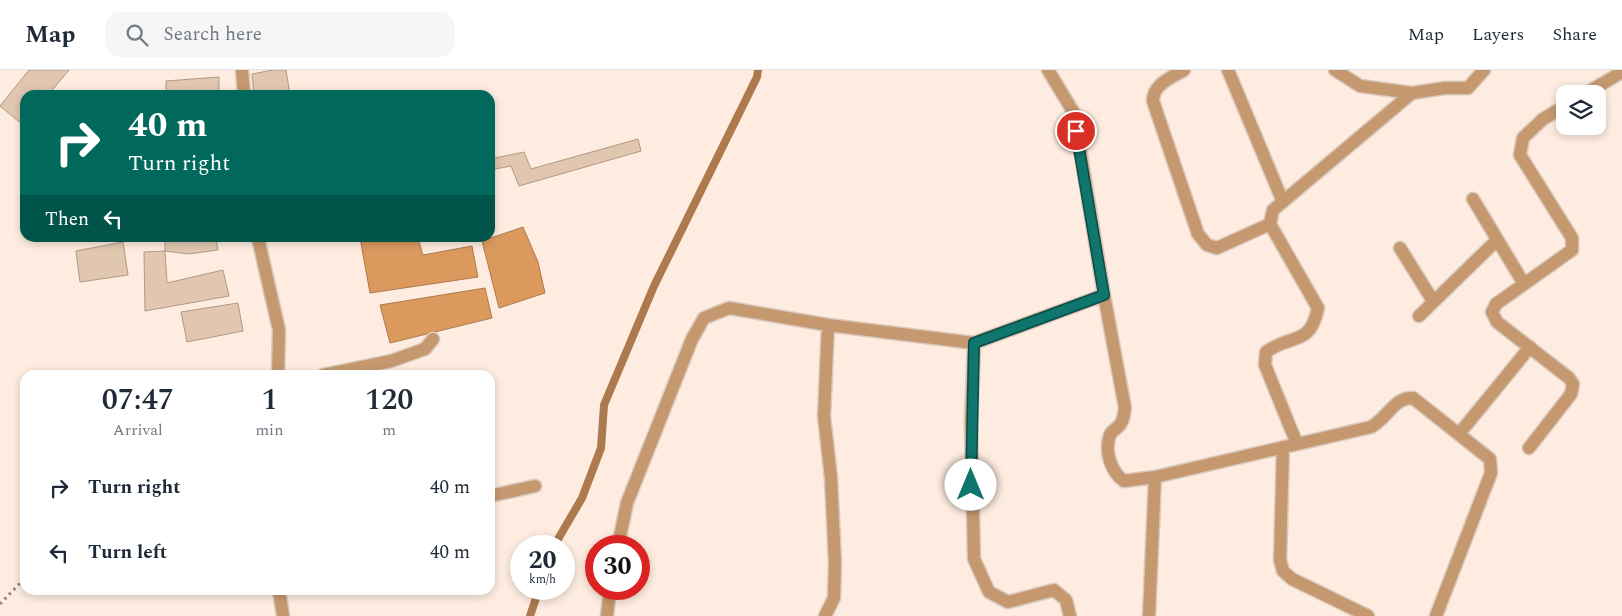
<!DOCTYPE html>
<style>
:root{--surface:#fff;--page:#f6f6f7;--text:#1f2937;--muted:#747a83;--line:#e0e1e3}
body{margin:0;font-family:Spectral,serif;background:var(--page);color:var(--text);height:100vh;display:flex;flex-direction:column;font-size:19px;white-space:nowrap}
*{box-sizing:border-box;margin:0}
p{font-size:16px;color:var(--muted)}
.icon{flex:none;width:28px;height:28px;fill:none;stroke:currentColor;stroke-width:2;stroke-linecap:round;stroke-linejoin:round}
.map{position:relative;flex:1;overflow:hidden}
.panel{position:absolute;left:20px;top:300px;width:475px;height:225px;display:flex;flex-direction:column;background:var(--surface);border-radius:15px;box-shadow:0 2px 8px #0003}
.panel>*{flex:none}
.top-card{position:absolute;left:20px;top:20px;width:475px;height:152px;border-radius:15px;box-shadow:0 2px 8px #0003;background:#00695c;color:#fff;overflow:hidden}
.buttons{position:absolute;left:1556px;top:15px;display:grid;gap:10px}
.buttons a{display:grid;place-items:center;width:50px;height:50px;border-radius:10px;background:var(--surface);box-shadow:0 2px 8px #0003;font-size:25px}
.speed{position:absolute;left:510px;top:465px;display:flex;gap:10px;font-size:25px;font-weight:700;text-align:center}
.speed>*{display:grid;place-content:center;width:65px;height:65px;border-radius:50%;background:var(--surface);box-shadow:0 2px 8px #0003;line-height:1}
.speed small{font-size:12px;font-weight:400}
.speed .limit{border:8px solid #d22;background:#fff;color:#111}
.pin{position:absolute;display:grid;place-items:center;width:42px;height:42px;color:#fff;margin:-21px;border:2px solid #fff;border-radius:50%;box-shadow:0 1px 5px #0007}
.me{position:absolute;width:55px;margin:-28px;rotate:0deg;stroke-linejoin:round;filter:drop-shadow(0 0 4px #0008)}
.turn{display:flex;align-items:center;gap:18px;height:105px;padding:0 25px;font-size:22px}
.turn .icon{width:65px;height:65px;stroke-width:2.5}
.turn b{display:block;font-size:35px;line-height:42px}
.then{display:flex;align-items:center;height:48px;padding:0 25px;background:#0003;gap:10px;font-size:19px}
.eta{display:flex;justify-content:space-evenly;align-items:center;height:85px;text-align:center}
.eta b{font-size:30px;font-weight:600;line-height:35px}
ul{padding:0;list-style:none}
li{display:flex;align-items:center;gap:15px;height:65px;padding:0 25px}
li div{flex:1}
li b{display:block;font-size:19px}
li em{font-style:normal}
header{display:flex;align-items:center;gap:30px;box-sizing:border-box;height:70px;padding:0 25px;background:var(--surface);border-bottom:1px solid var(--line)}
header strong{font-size:24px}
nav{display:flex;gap:28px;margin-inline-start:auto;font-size:18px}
.search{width:350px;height:45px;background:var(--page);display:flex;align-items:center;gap:12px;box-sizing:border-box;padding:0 18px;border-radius:15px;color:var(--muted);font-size:19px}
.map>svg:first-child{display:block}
</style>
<header>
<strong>Map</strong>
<div class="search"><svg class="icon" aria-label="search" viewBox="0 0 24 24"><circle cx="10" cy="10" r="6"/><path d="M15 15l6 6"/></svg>Search here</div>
<nav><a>Map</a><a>Layers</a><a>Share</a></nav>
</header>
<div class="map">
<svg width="1622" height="546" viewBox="0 0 1622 546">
<rect width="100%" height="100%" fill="#fdecdf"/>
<path fill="#dc995e" stroke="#ac7a4e" d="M523 157 538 192 545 223 499 238 482 171Z
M360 168H418L423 185 472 176 478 207 370 223Z
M485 218 492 248 390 273 380 235Z"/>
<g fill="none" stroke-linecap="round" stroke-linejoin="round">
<path stroke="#ac7a4e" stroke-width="8" d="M554 476 582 428 601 378 604 335 654 216 757 7 758 0
M530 546 539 519"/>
</g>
<path fill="#e1c6b0" stroke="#b29984" d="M29 0H69L48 25H25L23 55 0 36Z
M273 0H286L290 25H254L252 4Z
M219 7V25H166V11Z
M638 69 641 81 519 116 511 96 490 100V89L524 82 531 99Z
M165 168H216L218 180 189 184 165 181Z
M123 172 128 205 80 212 76 181Z
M165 181 167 213 223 200 229 226 145 241 144 182Z
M238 233 243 261 187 272 181 242Z"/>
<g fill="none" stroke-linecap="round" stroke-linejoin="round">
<defs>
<path id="minor" d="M242 0 244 25
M1184 0C1171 8 1153 14 1153 31L1198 164 1207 175 1217 178 1270 154
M1228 0 1283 132
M1335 0 1360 16 1412 23
M1585 24 1622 2
M1473 129 1524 214
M258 168 279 260 278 305
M1400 178 1433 231
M1104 225 1125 338C1124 342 1124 349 1121 353 1119 358 1112 360 1110 365 1104 381 1111 402 1124 411L1155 407 1371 357C1388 348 1394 327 1413 328L1490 389 1491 403 1436 546
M1419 246 1497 170
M974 273 971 353 974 489 989 522 1008 532 1054 520 1066 530 1070 546
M323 305 391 291 425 279 433 269
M1459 364 1530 277
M1297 374 1265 295 1266 282C1292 263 1310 277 1318 238L1270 154 1273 140 1412 23 1445 18H1468L1484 0
M1283 377 1280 490 1283 501 1292 509 1368 546
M1529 378 1571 324 1573 314 1569 308 1497 252 1492 242 1496 234 1572 180V168L1520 85 1523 68 1543 49 1565 36
M490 426 535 416
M618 476 627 433 692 269 704 248 729 238 828 255 974 273 1104 225 1074 43 1048 0
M279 520 283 546
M607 546 610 519
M825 546 834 528 835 493 831 408 824 346 828 255
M1149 546 1155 407"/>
</defs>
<use href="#minor" stroke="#dacabe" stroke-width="15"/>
<path stroke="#93867b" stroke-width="3" stroke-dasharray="2.5 4" stroke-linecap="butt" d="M0 534 25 508"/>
<use href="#minor" stroke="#c69870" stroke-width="12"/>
</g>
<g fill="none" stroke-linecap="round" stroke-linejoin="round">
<defs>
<path id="route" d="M971 415 974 273 1104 225 1076 61"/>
</defs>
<use href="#route" stroke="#0a4d48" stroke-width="12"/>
<use href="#route" stroke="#0f766e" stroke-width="9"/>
</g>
</svg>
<div class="buttons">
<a><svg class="icon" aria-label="layers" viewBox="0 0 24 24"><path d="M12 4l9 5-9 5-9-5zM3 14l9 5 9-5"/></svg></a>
</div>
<div class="speed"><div>20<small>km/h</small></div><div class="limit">30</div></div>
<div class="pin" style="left:1076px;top:61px;background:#d93025"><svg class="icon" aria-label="arrive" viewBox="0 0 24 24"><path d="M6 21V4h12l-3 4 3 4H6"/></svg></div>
<svg class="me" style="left:971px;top:415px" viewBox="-20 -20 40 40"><circle r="19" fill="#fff"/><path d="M0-13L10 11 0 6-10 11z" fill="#0f766e"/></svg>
<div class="top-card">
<div class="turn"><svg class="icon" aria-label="right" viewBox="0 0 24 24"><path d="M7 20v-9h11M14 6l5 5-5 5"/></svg><div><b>40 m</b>Turn right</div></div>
<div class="then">Then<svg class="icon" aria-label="left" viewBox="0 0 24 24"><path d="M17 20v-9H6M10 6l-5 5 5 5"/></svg></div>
</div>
<section class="panel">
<div class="eta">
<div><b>07:47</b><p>Arrival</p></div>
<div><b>1</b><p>min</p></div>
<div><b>120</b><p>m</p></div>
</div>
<ul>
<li><svg class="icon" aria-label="right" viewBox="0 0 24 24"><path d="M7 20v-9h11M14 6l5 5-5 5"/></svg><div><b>Turn right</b></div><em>40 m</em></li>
<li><svg class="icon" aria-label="left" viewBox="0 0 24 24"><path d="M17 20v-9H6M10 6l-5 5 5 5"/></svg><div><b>Turn left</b></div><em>40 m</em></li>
</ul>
</section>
</div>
